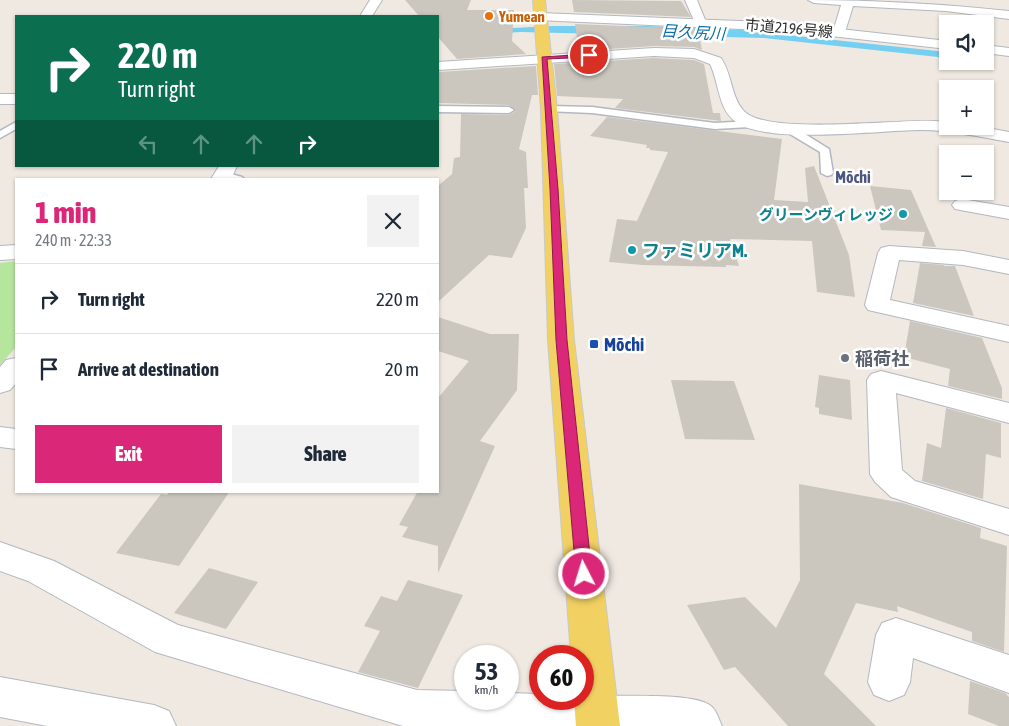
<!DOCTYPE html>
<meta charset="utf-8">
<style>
:root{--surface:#fff;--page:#f2f2f3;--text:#1f2937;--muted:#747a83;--line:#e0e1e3;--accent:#db2777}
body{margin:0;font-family:"Asap Condensed","Noto Sans JP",sans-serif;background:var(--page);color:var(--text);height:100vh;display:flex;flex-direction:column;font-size:19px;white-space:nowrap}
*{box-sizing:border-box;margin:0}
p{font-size:16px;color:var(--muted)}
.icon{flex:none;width:28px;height:28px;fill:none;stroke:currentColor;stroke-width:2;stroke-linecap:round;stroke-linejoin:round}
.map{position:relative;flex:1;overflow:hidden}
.sheet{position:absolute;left:15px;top:178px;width:424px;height:315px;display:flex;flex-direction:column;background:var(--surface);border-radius:0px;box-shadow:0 1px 4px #0004}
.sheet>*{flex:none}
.top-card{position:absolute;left:15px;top:15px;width:424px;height:152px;border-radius:0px;box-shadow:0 1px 4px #0004;background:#0b6e4f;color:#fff;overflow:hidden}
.fabs{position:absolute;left:939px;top:15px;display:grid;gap:10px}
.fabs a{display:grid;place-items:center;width:55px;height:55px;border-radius:0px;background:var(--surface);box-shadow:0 1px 4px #0004;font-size:25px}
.speed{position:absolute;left:454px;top:645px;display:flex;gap:10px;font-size:25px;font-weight:700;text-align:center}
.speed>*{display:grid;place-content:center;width:65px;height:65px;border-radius:50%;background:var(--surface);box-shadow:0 1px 4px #0004;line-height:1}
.speed small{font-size:12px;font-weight:400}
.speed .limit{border:8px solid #d22;background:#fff;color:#111}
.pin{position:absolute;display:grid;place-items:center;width:42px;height:42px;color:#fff;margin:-21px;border:2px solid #fff;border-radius:50%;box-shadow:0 1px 5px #0007}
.me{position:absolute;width:55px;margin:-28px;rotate:355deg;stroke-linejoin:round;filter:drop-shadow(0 0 4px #0008)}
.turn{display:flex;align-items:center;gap:18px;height:105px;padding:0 20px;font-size:22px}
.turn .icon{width:65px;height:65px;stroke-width:2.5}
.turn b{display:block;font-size:35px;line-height:42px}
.lanes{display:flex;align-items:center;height:48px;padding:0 20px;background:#0003;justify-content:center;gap:25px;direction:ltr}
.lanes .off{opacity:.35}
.round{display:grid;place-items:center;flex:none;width:52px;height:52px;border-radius:0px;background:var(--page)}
.overview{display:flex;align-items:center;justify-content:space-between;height:85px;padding:0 20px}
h1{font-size:30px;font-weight:800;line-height:38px;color:var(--accent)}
.action{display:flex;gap:10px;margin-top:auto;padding:10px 20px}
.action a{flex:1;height:58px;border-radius:0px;background:var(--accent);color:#fff;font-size:20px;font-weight:800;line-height:58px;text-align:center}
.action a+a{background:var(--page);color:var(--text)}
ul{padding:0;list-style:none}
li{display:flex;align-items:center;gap:15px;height:70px;padding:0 20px;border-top:1px solid var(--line)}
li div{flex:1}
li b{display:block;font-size:19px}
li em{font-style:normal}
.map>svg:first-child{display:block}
</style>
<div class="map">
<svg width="1009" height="726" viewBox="0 0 1009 726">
<rect width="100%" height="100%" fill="#efe9e1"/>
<path fill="#b6e59e" d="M16 261V347L0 365V263Z"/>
<path fill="#75cff0" d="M553 26H646L741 30 947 52V58L764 38 521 32 438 37V33L451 31Z"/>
<path fill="#cbc7bf" d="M405 0H471L467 10H514L512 41 526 54 457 59 438 37V16H419Z
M572 0 681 1 691 17 574 12Z
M575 24 698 29 702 50 694 47 654 46 579 51Z
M654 58 694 60 704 64 713 113H720L721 121 615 108 623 99 557 96 554 64Z
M536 66 538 95H532L519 149 526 152 528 188H524L526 228 512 258 489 255 438 302V186L452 174 454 158 460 157 461 114 509 115 516 111 509 105 438 103V72Z
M607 117 782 139 774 200 808 202 805 168 814 166 849 255 855 297 817 292 812 241 730 239 739 266 726 265V267L642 265 609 262 617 219 637 221 668 152 650 150V148H646L647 145 590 136Z
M870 186 911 190 936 247 922 246 925 232 881 230Z
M920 263 944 265 945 267V266H955L974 316 913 303Z
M438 317 490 334H519L517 390 480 441 495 446 438 573V546L402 537 408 527 399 525 418 491H438V398L469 361 438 351Z
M910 321 982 338 1002 388V399L948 386 950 369 904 357Z
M819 375 850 380 852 420 819 414V408L815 407Z
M671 380 734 381 755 440 685 439Z
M946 408 1001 423V458L986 454 983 499 922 481 927 443 941 448Z
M799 484 903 503 981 528 980 538 1007 546 1004 652 972 641V632L897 606 898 612 856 603 824 674 876 726H788L735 667 724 670 687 605 745 597 776 628 800 580Z
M170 491H230L179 566 116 553 161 494 167 495Z
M209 568 258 582 226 629 174 613Z
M408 580 463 595 418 688 358 672 380 631 364 626 381 596 397 601Z
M970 681 1005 693 1009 697V726H999L968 714Z"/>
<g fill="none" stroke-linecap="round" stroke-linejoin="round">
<defs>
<path id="service" d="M438 106 509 107 514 110 509 113 438 112Z
M549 106 592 107 715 123 750 121 755 124 750 127 715 129 592 113 546 111 544 109Z
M16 122V129L0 138V131Z
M792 126 829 149 833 173 831 175 827 176 821 173 820 152 790 134 787 129Z
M224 172 242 177 244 179 220 177 218 175Z"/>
<path id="minor" d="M370 0H382L372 16H360Z
M685 0H697L706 22 704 25H696Z
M808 0C876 0 942 4 1009 11V19L946 11 853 6 845 32 839 36 833 32 841 5 814 3Z
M654 48 694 49 721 58C732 74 731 96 743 110 763 136 898 119 934 121L948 122V126H977L1009 132V142C980 137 951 130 922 130 881 130 767 145 736 122 718 110 719 82 710 64L694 58 654 56 438 70V62Z
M0 94H16V104H0Z
M219 166H237L231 179H211Z
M962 199 1009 207V219L955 209 952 205 955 201Z
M16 245V259L0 260V246Z
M889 246 963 251 1009 260V274L963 265 899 260 890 300 1009 326V342L868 310 865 305 878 253 881 248Z
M16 358V383L10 390 0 393V367L6 360Z
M881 371 1009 403V423L896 393 902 470 915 481 1009 509V535L891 497 875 482 870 474 867 380 871 374Z
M0 427 16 429V449L0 447Z
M0 542 54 561 178 625 417 690 465 691V699H508V693L540 694V699H582V695L597 696 612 702 619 716 614 726H403L155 652 28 581 0 571Z
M896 618 1009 655V693L913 658 910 682 904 695 889 701 874 695 868 682 876 635 882 623Z
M0 677 154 705 169 711 176 726H47L0 717Z"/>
<path id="tertiary" d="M540 13 786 23 948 41V49L786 31 536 20 534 17 536 14Z
M985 45 1009 48V56L985 53Z
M597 696C622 696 689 693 708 704 716 708 718 718 722 726H580L575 716 582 702Z"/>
<path id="primary" d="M533 0H545L557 109 574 340 620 726H576L574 699H582V656H571L548 340 541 109Z"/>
</defs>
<use href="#service" stroke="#b4b7c1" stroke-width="3"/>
<use href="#minor" stroke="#b4b7c1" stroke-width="2"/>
<use href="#tertiary" stroke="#b4b7c1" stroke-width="2"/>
<use href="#primary" stroke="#c9c9c9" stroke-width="2"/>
<use href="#service" fill="#fff" fill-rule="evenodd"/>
<use href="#minor" fill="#fff" fill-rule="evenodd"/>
<use href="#tertiary" fill="#fff" fill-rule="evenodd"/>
<use href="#primary" fill="#f2d163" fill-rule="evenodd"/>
</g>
<path fill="#db2777" stroke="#8e194d" d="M589 54 591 57 547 59 558 189 567 340 592 574 589 579 584 581 579 579 576 574 556 340 550 189 542 57Z"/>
<circle fill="#e8710a" stroke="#fff" stroke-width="2" cx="489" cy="16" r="5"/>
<g fill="#0f9aa8" stroke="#fff" stroke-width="2">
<circle cx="903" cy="214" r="5"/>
<circle cx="632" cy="250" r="5"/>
</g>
<rect fill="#1a4fb4" stroke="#fff" stroke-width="2" x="589" y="339" width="10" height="10" rx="2.5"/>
<circle fill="#6b7280" stroke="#fff" stroke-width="2" cx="845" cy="358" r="5"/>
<g text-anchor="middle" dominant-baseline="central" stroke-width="5" stroke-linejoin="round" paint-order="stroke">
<g font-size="15" font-weight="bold" fill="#c56008" stroke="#fff" text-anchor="start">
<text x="499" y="16">Yumean</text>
</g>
<g font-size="15" fill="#2e2e2e" stroke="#fff">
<text transform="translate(789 28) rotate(5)">市道2196号線</text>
</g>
<g font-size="15" font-weight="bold" fill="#0d838f" stroke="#fff" text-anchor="end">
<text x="893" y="214">グリーンヴィレッジ</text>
</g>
<g font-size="16" font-style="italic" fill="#0d6fa3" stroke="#fff">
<text transform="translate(693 32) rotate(3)">目久尻川</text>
</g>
<g font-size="16" font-weight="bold" fill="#4d5680" stroke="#fff">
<text x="853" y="177">Mōchi</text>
</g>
<g font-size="18" font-weight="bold" fill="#0d838f" stroke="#fff" text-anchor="start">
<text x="642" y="250">ファミリアM.</text>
</g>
<g font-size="18" font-weight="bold" fill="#164399" stroke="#fff" text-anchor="start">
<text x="604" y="344">Mōchi</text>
</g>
<g font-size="18" font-weight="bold" fill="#5b616d" stroke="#fff" text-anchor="start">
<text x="855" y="358">稲荷社</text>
</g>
</g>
</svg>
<div class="fabs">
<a><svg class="icon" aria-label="sound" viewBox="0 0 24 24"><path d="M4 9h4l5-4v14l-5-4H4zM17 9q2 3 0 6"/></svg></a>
<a>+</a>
<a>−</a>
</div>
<div class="speed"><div>53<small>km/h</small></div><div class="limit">60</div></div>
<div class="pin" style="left:589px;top:55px;background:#d93025"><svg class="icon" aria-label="arrive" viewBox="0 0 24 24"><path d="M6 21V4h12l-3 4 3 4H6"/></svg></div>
<svg class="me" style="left:584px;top:574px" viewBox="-20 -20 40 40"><circle r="17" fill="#db2777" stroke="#fff" stroke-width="3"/><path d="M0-11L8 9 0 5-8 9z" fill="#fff"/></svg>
<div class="top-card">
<div class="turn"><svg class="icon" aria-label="right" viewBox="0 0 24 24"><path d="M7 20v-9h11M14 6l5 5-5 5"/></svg><div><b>220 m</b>Turn right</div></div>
<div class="lanes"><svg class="icon off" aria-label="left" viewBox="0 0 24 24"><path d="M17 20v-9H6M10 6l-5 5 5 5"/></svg><svg class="icon off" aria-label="ahead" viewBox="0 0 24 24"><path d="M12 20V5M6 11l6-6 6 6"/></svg><svg class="icon off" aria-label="ahead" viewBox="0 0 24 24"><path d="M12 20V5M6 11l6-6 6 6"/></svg><svg class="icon" aria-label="right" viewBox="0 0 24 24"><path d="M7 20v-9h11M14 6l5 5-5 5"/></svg></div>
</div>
<section class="sheet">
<div class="overview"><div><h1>1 min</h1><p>240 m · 22:33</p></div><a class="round"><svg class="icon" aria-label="close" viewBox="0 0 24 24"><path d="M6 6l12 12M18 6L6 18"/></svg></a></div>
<ul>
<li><svg class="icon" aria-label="right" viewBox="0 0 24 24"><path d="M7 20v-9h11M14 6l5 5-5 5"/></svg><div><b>Turn right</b></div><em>220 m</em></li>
<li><svg class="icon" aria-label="arrive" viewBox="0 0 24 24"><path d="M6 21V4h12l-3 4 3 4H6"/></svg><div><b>Arrive at destination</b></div><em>20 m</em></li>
</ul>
<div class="action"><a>Exit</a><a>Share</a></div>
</section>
</div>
